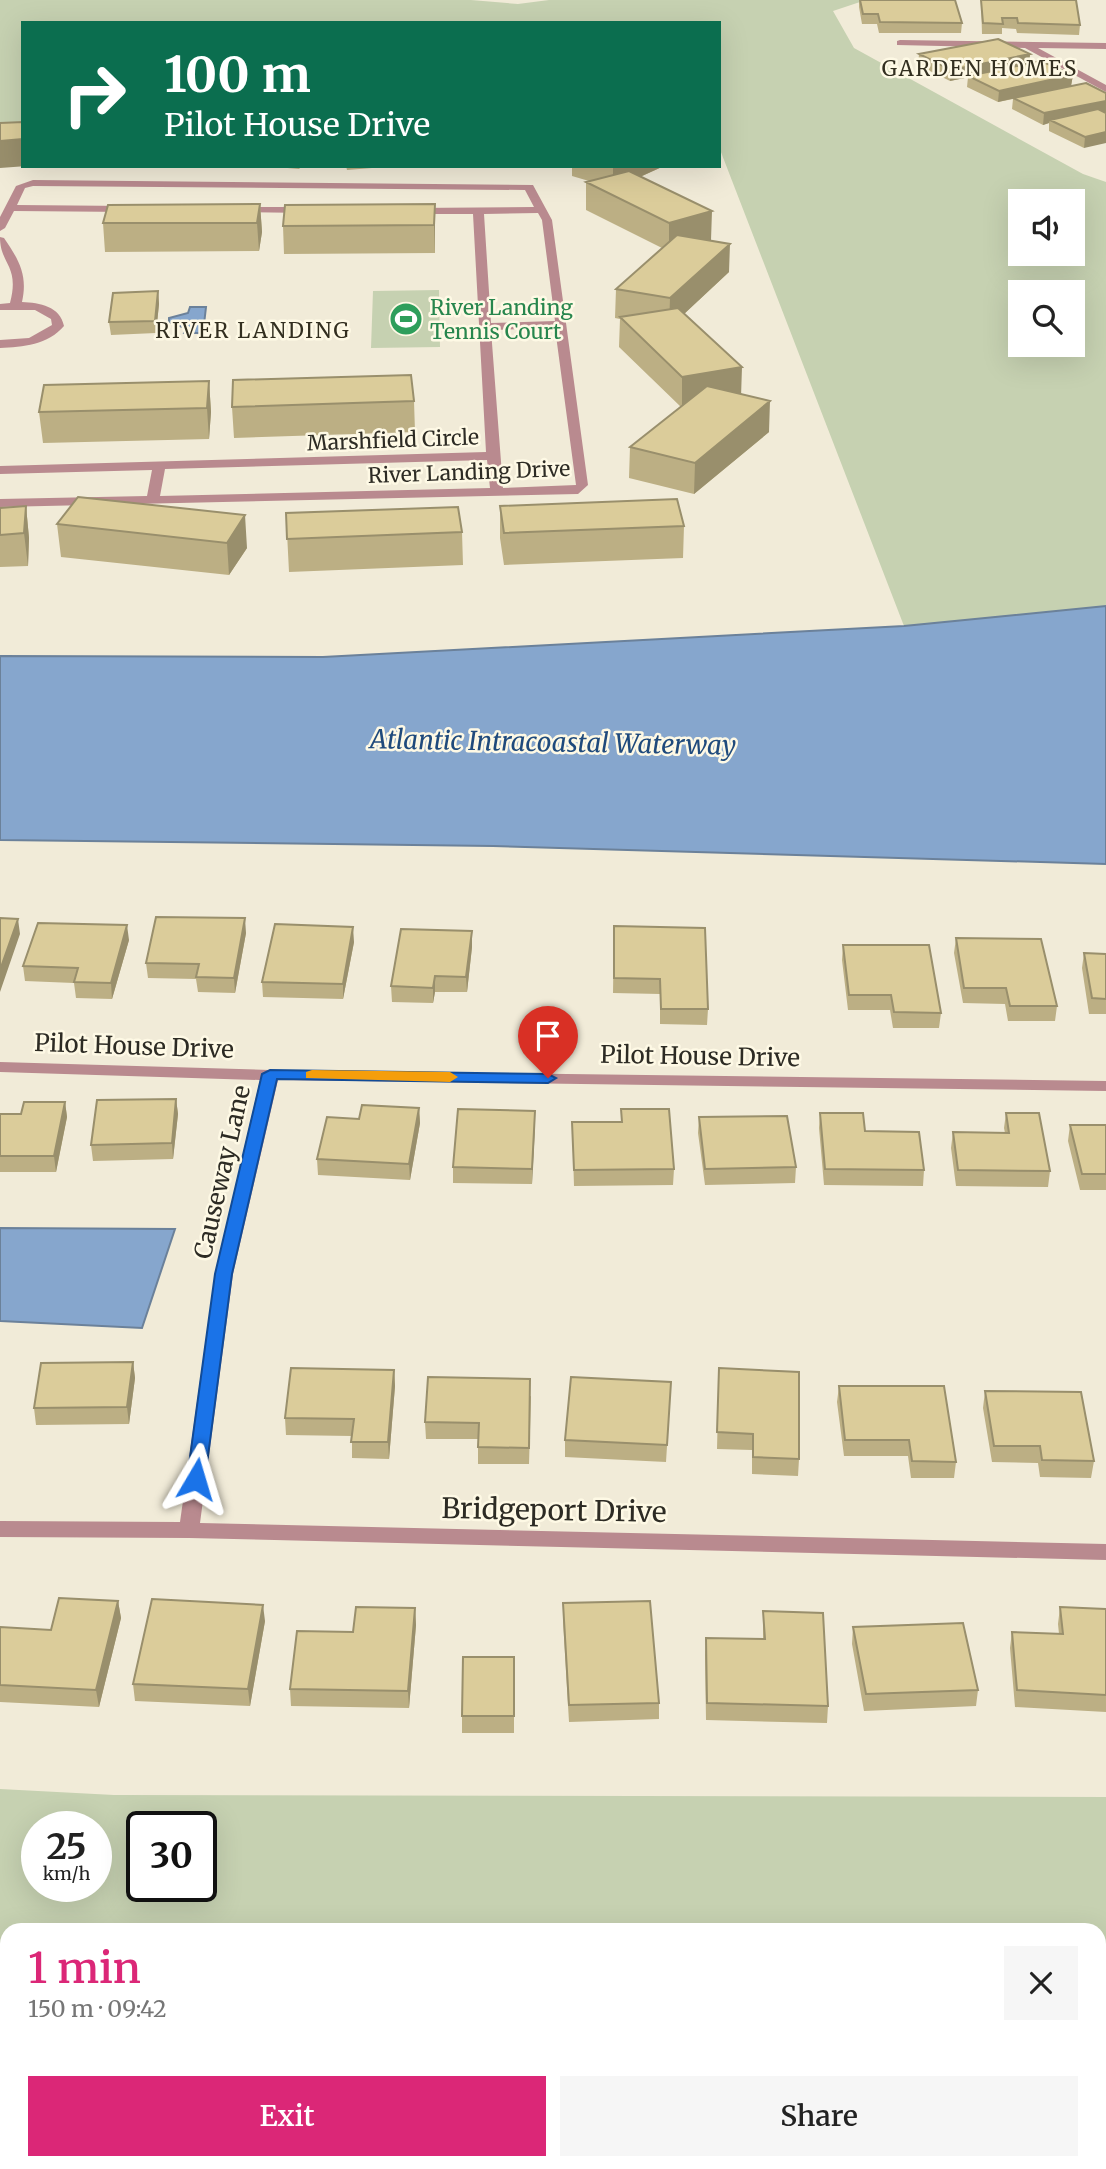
<!DOCTYPE html>
<meta charset="utf-8">
<style>
:root{--surface:#fff;--page:#f6f6f6;--text:#222;--muted:#767676;--accent:#db2777}
body{margin:0;font-family:Merriweather,serif;background:var(--page);color:var(--text);height:100vh;display:flex;flex-direction:column;font-size:26px;white-space:nowrap}
*{box-sizing:border-box;margin:0}
p{font-size:23px;color:var(--muted)}
.icon{flex:none;width:38px;height:38px;fill:none;stroke:currentColor;stroke-width:2;stroke-linecap:round;stroke-linejoin:round}
.map{position:relative;flex:1;overflow:hidden}
.panel{position:absolute;left:0px;top:1923px;width:1106px;height:247px;display:flex;flex-direction:column;background:var(--surface);border-radius:21px 21px 0 0;box-shadow:0 7px 28px #0002}
.panel>*{flex:none}
.guide{position:absolute;left:21px;top:21px;width:700px;height:147px;border-radius:0px;box-shadow:0 7px 28px #0002;background:#0b6e4f;color:#fff;overflow:hidden}
.controls{position:absolute;left:1008px;top:189px;display:grid;gap:14px}
.controls a{display:grid;place-items:center;width:77px;height:77px;border-radius:0px;background:var(--surface);box-shadow:0 7px 28px #0002;font-size:35px}
.speed{position:absolute;left:21px;top:1811px;display:flex;gap:14px;font-size:35px;font-weight:700;text-align:center}
.speed>*{display:grid;place-content:center;width:91px;height:91px;border-radius:50%;background:var(--surface);box-shadow:0 7px 28px #0002;line-height:1}
.speed small{font-size:18px;font-weight:400}
.speed .limit{border:4px solid #111;border-radius:10px;background:#fff;color:#111}
.pin{position:absolute;display:grid;place-items:center;width:60px;height:60px;color:#fff;margin:-72px -30px;border-radius:50% 50% 50% 0;rotate:-45deg;box-shadow:0 0 7px #0007}
.pin .icon{rotate:45deg}
.me{position:absolute;width:77px;margin:-38px;rotate:7deg;stroke-linejoin:round;filter:drop-shadow(0 0 5px #0008)}
.turn{display:flex;align-items:center;gap:24px;height:147px;padding:0 28px;font-size:32px}
.turn .icon{width:91px;height:91px;stroke-width:2.5}
.turn b{display:block;font-size:49px;line-height:60px}
.round{display:grid;place-items:center;flex:none;width:74px;height:74px;border-radius:0px;background:var(--page)}
.summary{display:flex;align-items:center;justify-content:space-between;height:119px;padding:0 28px}
h1{font-size:42px;font-weight:600;line-height:52px;color:var(--accent)}
.button{display:flex;gap:14px;margin-top:auto;padding:14px 28px}
.button a{flex:1;height:80px;border-radius:0px;background:var(--accent);color:#fff;font-size:28px;font-weight:600;line-height:80px;text-align:center}
.button a+a{background:var(--page);color:var(--text)}
.map>svg:first-child{display:block}
</style>
<div class="map">
<svg width="1106" height="2169" viewBox="0 0 1106 2169">
<rect width="100%" height="100%" fill="#f1ebd8"/>
<path fill="#c6d1b1" fill-rule="evenodd" d="M0 0H471L518 4 549 0H866L833 11 854 48 1083 174 1106 182V606L904 626 719 147V23H23V125H0ZM1020 201H1073V254H1020ZM1020 292H1073V345H1020Z
M439 290 440 347 371 348 373 291Z
M0 1789 114 1795 1106 1797V2169H0ZM37 1827H96V1886H37ZM142 1827H201V1886H142ZM7 1930H1099V2163H7Z"/>
<path fill="#86a6cd" stroke="#6b819a" stroke-width="2" d="M190 307H206L203 333H184L185 328 169 322V318L188 313Z
M1106 606V864L493 846 0 840V656L323 657 904 626Z
M0 1228 175 1229 142 1328 0 1321Z"/>
<g fill="none" stroke-linecap="round" stroke-linejoin="round">
<path fill="#b98a8f" fill-rule="evenodd" d="M900 40 1106 43V49L1038 48 1106 85V92L1025 48 897 45V41Z
M33 180 533 185 552 220 588 485 578 494 0 507V499L147 496 152 470 0 474V466L486 452 473 214H413L408 211 413 208 534 207 525 190 33 186 25 188 17 205 129 206 134 209 129 212 14 211 5 228 0 231V217L16 186ZM538 213 542 220 555 321 491 323 484 214ZM555 328 576 485 503 488 491 330ZM487 460 490 488 160 496 165 469Z
M238 207H308L313 210 308 213 234 212 233 210Z
M0 237 4 238C19 260 28 275 22 302 40 303 60 306 64 326 48 345 23 347 0 348V340L29 338 52 325 51 319 35 310H0V304L10 303C20 265 0 265 0 237Z
M0 1062 270 1070 1106 1081V1091L278 1080 233 1274 200 1523 1106 1544V1560L189 1538 0 1537V1521L180 1522 215 1274 260 1080 0 1072Z"/>
</g>
<path fill="#bcaf84" d="M859 0H955L962 23 961 33H879L877 24H862L859 7Z
M981 0H1076L1080 25 1079 35 1017 33 1016 29 1002 28V34H982Z
M919 54H1030L1029 63 1073 75 1071 86 1104 112 1084 148 1049 131V123L1043 125 1012 109 1013 99 998 102 967 87 968 77 950 81 918 65Z
M264 166H302L299 169Z
M346 166H397L347 170Z
M572 166H664L640 177 711 240H710L729 272 684 314 769 432 694 494 629 478 630 447 681 407 619 347 620 319 615 318 616 289 662 248 586 210V182L589 181 572 176Z
M260 204 262 232 259 251 105 252 103 223Z
M435 204V253L284 254 283 226Z
M158 291 159 304 156 333 111 335 109 322Z
M209 381 211 412 209 439 43 443 39 412Z
M414 401 415 432 234 438 232 407Z
M78 497 247 548 229 575 61 557 57 524Z
M26 506 29 538 28 566 0 567V508Z
M500 506 684 526 683 558 504 565 500 538Z
M286 513 462 532 463 565 289 572Z
M614 926 708 1009 707 1025 660 1024V994L613 993Z
M472 931V947L467 992H435L433 1003 392 1002 391 986Z
M246 933 235 993 198 992 196 979 148 978 146 963Z
M956 938 1057 1006 1055 1021H1008L1005 1004 963 1003 954 953Z
M129 940 112 999 76 998 74 983 25 981 23 966Z
M354 942 343 999 263 997 262 982Z
M843 945 941 1013 939 1028H893L890 1010H848L842 960Z
M1084 953 1106 954V1014H1089L1082 968Z
M176 1099 178 1114 173 1159 93 1161 91 1145Z
M65 1102 67 1117 56 1172H0V1114H21Z
M419 1108 420 1123 410 1180 318 1175 317 1159 359 1119Z
M621 1109 674 1169 673 1185 574 1186 572 1122H621Z
M535 1111 532 1184 453 1183V1167Z
M820 1113 865 1131 924 1170 923 1186 824 1185 819 1128Z
M1006 1113 1050 1171 1048 1187 956 1186 951 1148 953 1132 1005 1133 1004 1128Z
M699 1117 796 1167 795 1183 705 1185 698 1133Z
M1070 1125H1106V1190H1080L1068 1141Z
M133 1362 135 1378 129 1424 36 1425 34 1408Z
M719 1368 799 1459 798 1476 752 1474V1450L717 1449Z
M394 1370 395 1386 389 1459 352 1458V1436L286 1435 285 1418Z
M671 1382 666 1462 565 1457V1440Z
M839 1386 956 1462 954 1478H911L908 1456H844L837 1402Z
M985 1391 1094 1461 1091 1478 1040 1477 1038 1463 992 1462 983 1408Z
M531 1396 529 1464H478V1439H426L425 1422Z
M118 1601 121 1618 99 1707 0 1702V1627L51 1630Z
M563 1603 659 1703V1719L569 1722 563 1620Z
M1060 1607 1106 1609V1712L1015 1707 1010 1648 1012 1632 1059 1634 1058 1624Z
M415 1608 416 1625 409 1708 291 1706 290 1689 353 1632Z
M763 1611 828 1706 827 1723 706 1720 705 1655 706 1638 763 1639Z
M265 1621 250 1706 135 1701 133 1684Z
M853 1627 978 1690 976 1706 864 1711 852 1644Z
M514 1657V1733H462V1716Z"/>
<path fill="#998f6c" d="M1030 54 1029 65 950 81 951 70Z
M1073 75 1071 86 998 102 999 91Z
M1106 101V112L1055 122 1050 120 1049 123 1043 125 1044 113Z
M1106 132V143L1084 148 1085 137Z
M23 139V166H27L0 168V141Z
M613 166H664L613 189Z
M260 204 262 232 259 251 257 223Z
M435 204V253L434 225Z
M712 211 711 240 669 252V223Z
M730 244 729 272 669 328 670 298Z
M158 291 159 304 156 333 155 321Z
M742 367 741 397 682 407V377Z
M209 381 211 412 209 439 207 408Z
M770 401 769 432 694 494 695 463Z
M26 506 29 538 28 566 24 533Z
M245 515 247 548 229 575 227 543Z
M245 918 246 933 235 993 234 978Z
M18 919 20 934 0 992V970Z
M127 925 129 940 112 999 111 983Z
M353 927 354 942 343 999V984Z
M472 931V947L467 992 466 977Z
M435 976V992L433 1003V988Z
M176 1099 178 1114 173 1159 172 1143Z
M65 1102 67 1117 56 1172 54 1156Z
M419 1108 420 1123 410 1180 409 1164Z
M535 1111V1127L532 1184V1169Z
M133 1362 135 1378 129 1424 127 1407Z
M394 1370 395 1386 389 1459 388 1442Z
M118 1601 121 1618 99 1707 96 1690Z
M263 1605 265 1621 250 1706 248 1689Z
M415 1608 416 1625 409 1708 408 1691Z"/>
<path fill="#dbcc9a" stroke="#998f6c" stroke-width="2" d="M860 0H955L962 23 880 22 878 14H863Z
M981 0H1076L1080 25 1018 23 1017 18H1002L1003 24 983 23Z
M998 39 1030 54 951 70 919 54Z
M1041 61 1073 75 999 91 968 76Z
M1086 83 1106 93V101L1044 113 1013 98Z
M1098 109 1106 113V132L1085 137 1050 120Z
M23 122V139L0 141V123Z
M629 171 712 211 669 223 586 182Z
M260 204 257 223H103L108 205Z
M435 204 434 225 283 226 285 205Z
M677 235 730 244 670 298 616 289Z
M158 291 155 321 109 322 113 293Z
M678 308 742 367 682 377 620 317Z
M411 375 414 401 232 407 233 380Z
M209 381 207 408 39 412 44 385Z
M707 386 770 401 695 463 630 447Z
M78 497 245 515 227 543 57 524Z
M677 499 684 526 504 533 500 506Z
M26 506 24 533 0 535V508Z
M458 507 462 532 287 539 286 513Z
M156 917 245 918 234 978 196 977 199 964 146 963Z
M0 918 18 919 0 970Z
M38 923 127 925 111 983 74 982 78 968 23 966Z
M275 924 353 927 343 984 262 982Z
M614 926 705 928 708 1009H661L660 979 614 978Z
M401 929 472 931 466 977 435 976 433 988 391 986Z
M956 938 1041 939 1057 1006H1010L1006 988H964Z
M843 945H929L941 1013 894 1012 891 995H849Z
M1084 953 1106 954V999L1092 998Z
M176 1099 172 1143 91 1145 97 1100Z
M24 1102H65L54 1156H0V1114H21Z
M362 1105 419 1108 409 1164 317 1159 327 1117 359 1119Z
M458 1109 535 1111 532 1169 453 1167Z
M621 1109H669L674 1169 574 1170 572 1122H622Z
M820 1113H863L865 1131 919 1132 924 1170 825 1169Z
M1006 1113H1039L1050 1171 958 1170 953 1132 1009 1133Z
M787 1116 796 1167 705 1169 699 1117Z
M1070 1125H1106V1174H1082Z
M133 1362 127 1407 34 1408 41 1363Z
M291 1368 394 1370 388 1442H351L354 1419 285 1418Z
M719 1368 799 1372V1459L753 1457V1434L717 1432Z
M428 1377 530 1379 529 1448 478 1447 479 1423 425 1422Z
M571 1377 671 1382 667 1445 565 1440Z
M839 1386H944L956 1462 912 1461 909 1440H845Z
M985 1391 1081 1392 1094 1461 1042 1460 1040 1446H994Z
M59 1598 118 1601 96 1690 0 1685V1627L51 1630Z
M152 1599 263 1605 248 1689 133 1684Z
M650 1601 659 1703 569 1705 563 1603Z
M356 1607 415 1608 408 1691 290 1689 297 1631 353 1632Z
M1060 1607 1106 1609V1695L1017 1690 1012 1632 1063 1634Z
M763 1611 823 1613 828 1706 707 1703 706 1638 765 1639Z
M963 1623 978 1690 866 1694 853 1627Z
M463 1657H514V1716H462Z"/>
<path fill="#1a73e8" stroke="#114b97" stroke-width="2" d="M270 1070 548 1074 556 1078 548 1083 277 1079 232 1274 205 1479 196 1486 187 1479 215 1274 262 1074Z"/>
<path fill="#f59e0b" d="M312 1070 450 1072 458 1077 450 1082 306 1078V1072Z"/>
<defs>
<symbol id="stadium-disc" viewBox="-11 -11 22 22"><circle r="9.5" fill="#2e9e5b" stroke="#fef9e5"/><path d="M0-5a6.5 5 0 1 0 0 10a6.5 5 0 1 0 0-10ZM-3.5-1.8h7v3.6h-7Z" fill="#fff"/></symbol>
</defs>
<g fill-rule="evenodd">
<use href="#stadium-disc" x="387" y="300" width="38" height="38"/>
</g>
<g text-anchor="middle" dominant-baseline="central" stroke-width="5" stroke-linejoin="round" paint-order="stroke">
<g font-size="21" letter-spacing="2" fill="#332f20" stroke="#fef9e5">
<text x="980" y="68">GARDEN HOMES</text>
<text x="253" y="330">RIVER LANDING</text>
</g>
<g font-size="21" fill="#27864d" stroke="#fef9e5" text-anchor="start">
<text x="430" y="307">River Landing<tspan x="430" dy="24">Tennis Court</tspan></text>
</g>
<g font-size="21" fill="#2d2b24" stroke="#fef9e5">
<text transform="translate(393 440) rotate(-2)">Marshfield Circle</text>
<text transform="translate(469 472) rotate(-2)">River Landing Drive</text>
</g>
<g font-size="24" fill="#2d2b24" stroke="#fef9e5">
<text transform="translate(134 1046) rotate(2)">Pilot House Drive</text>
<text transform="translate(700 1056) rotate(1)">Pilot House Drive</text>
<text transform="translate(222 1172) rotate(-77)">Causeway Lane</text>
</g>
<g font-size="26" font-style="italic" fill="#1f4a7c" stroke="#fef9e5">
<text transform="translate(553 742) rotate(1)">Atlantic Intracoastal Waterway</text>
</g>
<g font-size="28" fill="#2d2b24" stroke="#fef9e5">
<text transform="translate(554 1510) rotate(1)">Bridgeport Drive</text>
</g>
</g>
</svg>
<div class="controls">
<a><svg class="icon" aria-label="sound" viewBox="0 0 24 24"><path d="M4 9h4l5-4v14l-5-4H4zM17 9q2 3 0 6"/></svg></a>
<a><svg class="icon" aria-label="search" viewBox="0 0 24 24"><circle cx="10" cy="10" r="6"/><path d="M15 15l6 6"/></svg></a>
</div>
<div class="speed"><div>25<small>km/h</small></div><div class="limit">30</div></div>
<div class="pin" style="left:548px;top:1078px;background:#d93025"><svg class="icon" aria-label="arrive" viewBox="0 0 24 24"><path d="M6 21V4h12l-3 4 3 4H6"/></svg></div>
<svg class="me" style="left:196px;top:1479px" viewBox="-20 -20 40 40"><path d="M0-17L14 15 0 8-14 15z" fill="#1a73e8" stroke="#fff" stroke-width="4"/></svg>
<div class="guide">
<div class="turn"><svg class="icon" aria-label="right" viewBox="0 0 24 24"><path d="M7 20v-9h11M14 6l5 5-5 5"/></svg><div><b>100 m</b>Pilot House Drive</div></div>
</div>
<section class="panel">
<div class="summary"><div><h1>1 min</h1><p>150 m · 09:42</p></div><a class="round"><svg class="icon" aria-label="close" viewBox="0 0 24 24"><path d="M6 6l12 12M18 6L6 18"/></svg></a></div>
<div class="button"><a>Exit</a><a>Share</a></div>
</section>
</div>
